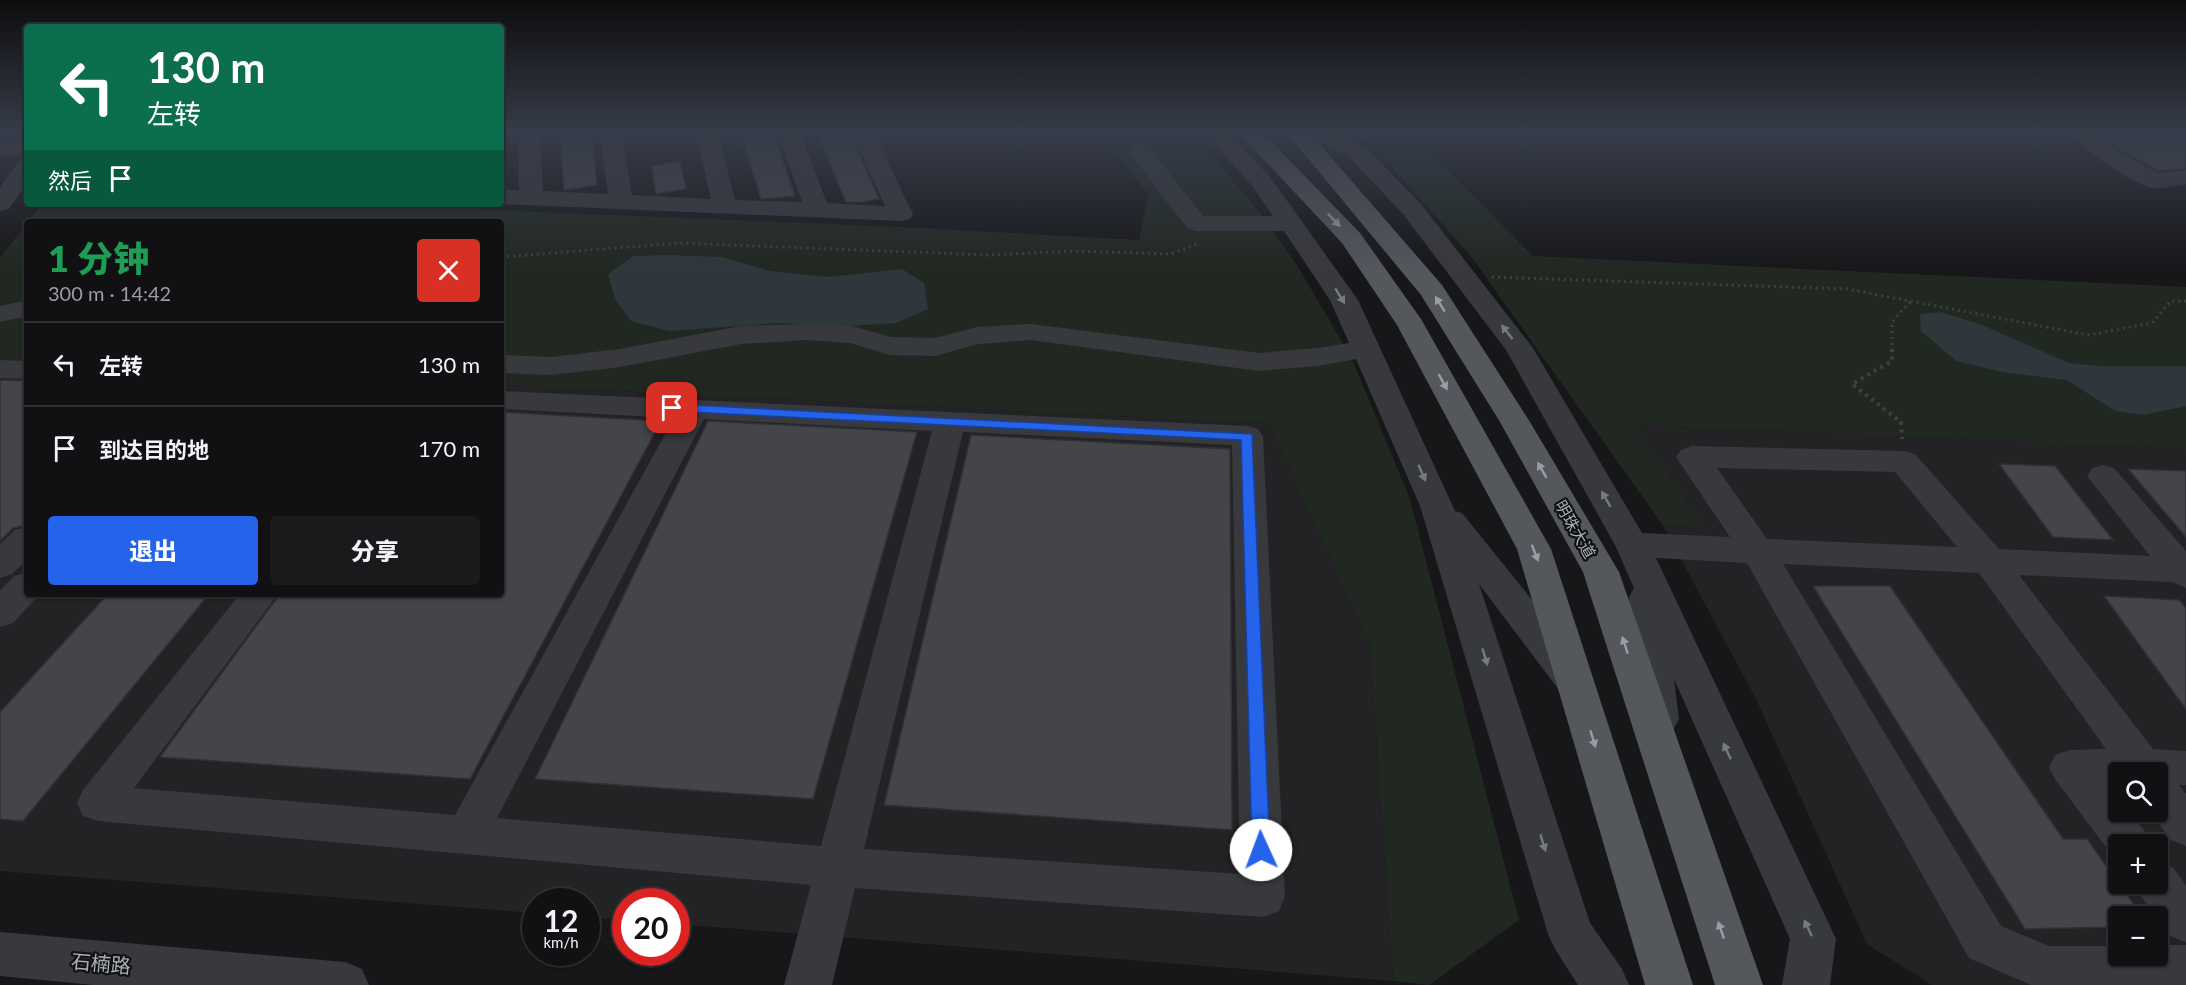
<!DOCTYPE html>
<html lang="zh">
<meta charset="utf-8">
<style>
:root{--surface:#111113;--page:#1a1a1c;--text:#f1f3f6;--muted:#9c9da0;--line:#303133;--accent:#2563eb}
body{margin:0;font-family:Lato,"Noto Sans SC",sans-serif;background:var(--page);color:var(--text);height:100vh;display:flex;flex-direction:column;font-size:22px;white-space:nowrap}
*{box-sizing:border-box;margin:0}
p{font-size:20px;color:var(--muted)}
.icon{flex:none;width:33px;height:33px;fill:none;stroke:currentColor;stroke-width:2;stroke-linecap:round;stroke-linejoin:round}
.map{position:relative;flex:1;overflow:hidden}
.sheet{position:absolute;left:24px;top:219px;width:480px;height:378px;display:flex;flex-direction:column;background:var(--surface);border-radius:6px;box-shadow:0 2px 4px #0004,0 0 0 2px var(--line)}
.sheet>*{flex:none}
.guide{position:absolute;left:24px;top:24px;width:480px;height:183px;border-radius:6px;box-shadow:0 2px 4px #0004,0 0 0 2px var(--line);background:#0b6e4f;color:#fff;overflow:hidden}
.tools{position:absolute;left:2108px;top:762px;display:grid;gap:12px}
.tools a{display:grid;place-items:center;width:60px;height:60px;border-radius:6px;background:var(--surface);box-shadow:0 2px 4px #0004,0 0 0 2px var(--line);font-size:30px}
.speed{position:absolute;left:522px;top:888px;display:flex;gap:12px;font-size:30px;font-weight:700;text-align:center}
.speed>*{display:grid;place-content:center;width:78px;height:78px;border-radius:50%;background:var(--surface);box-shadow:0 2px 4px #0004,0 0 0 2px var(--line);line-height:1}
.speed small{font-size:15px;font-weight:400}
.speed .limit{border:9px solid #d22;background:#fff;color:#111}
.pin{position:absolute;display:grid;place-items:center;width:51px;height:51px;color:#fff;margin:-26px;border-radius:12px;box-shadow:0 3px 9px #0006}
.me{position:absolute;width:66px;margin:-33px;rotate:358deg;stroke-linejoin:round;filter:drop-shadow(0 0 4px #0008)}
.turn{display:flex;align-items:center;gap:21px;height:126px;padding:0 24px;font-size:27px}
.turn .icon{width:78px;height:78px;stroke-width:2.5}
.turn b{display:block;font-size:42px;line-height:51px}
.then{display:flex;align-items:center;height:57px;padding:0 24px;background:#0003;gap:12px;font-size:22px}
.round{display:grid;place-items:center;flex:none;width:63px;height:63px;border-radius:6px;background:var(--page)}
.overview{display:flex;align-items:center;justify-content:space-between;height:102px;padding:0 24px}
h1{font-size:36px;font-weight:800;line-height:45px;color:#1e9e55}
.primary-button{display:flex;gap:12px;margin-top:auto;padding:12px 24px}
.primary-button a{flex:1;height:69px;border-radius:6px;background:var(--accent);color:#fff;font-size:24px;font-weight:800;line-height:69px;text-align:center}
.primary-button a+a{background:var(--page);color:var(--text)}
ul{padding:0;list-style:none}
li{display:flex;align-items:center;gap:18px;height:84px;padding:0 24px;border-top:2px solid var(--line)}
li div{flex:1}
li b{display:block;font-size:22px}
li em{font-style:normal}
.map>svg:first-child{display:block}
</style>
<div class="map">
<svg width="2186" height="985" viewBox="0 0 2186 985">
<rect width="100%" height="100%" fill="#171719"/>
<path fill="#232326" fill-rule="evenodd" d="M0 360 27 361V594H501V385L1269 424 1370 646 1393 981 677 924 676 902H626L625 920 587 917 586 902H536L535 913 0 871Z
M1631 425 2186 449V985H1932L1867 944 1756 699 1662 524 1705 527ZM2118 772H2157V812H2118ZM2118 844H2157V884H2118ZM2118 916H2157V956H2118Z"/>
<path fill="#212821" d="M1141 133H1191L1254 205 1297 265 1352 359 1410 499 1519 920 1429 985 1393 981 1370 646 1269 424 501 385V222H28L42 204H348L923 228 1139 240 1149 195 1112 148 1148 142Z
M1358 133H1411L1533 256 2186 287V449L1632 425 1706 528 1662 524 1470 255 1376 149Z
M27 223V361L0 360V258Z"/>
<path fill="#2e373c" d="M668 255 722 257 770 271 827 277 902 269 924 283 928 309 896 323 836 327 781 323 669 331 631 321 615 299 608 274 633 256Z
M1941 312 1982 325 2069 363 2098 366H2186V406L2143 415 2115 411 2067 380 2002 372 1956 361 1921 331 1920 314Z"/>
<path fill="#444549" stroke="#313134" stroke-width="1.5" d="M560 133H591L597 185 564 190Z
M741 133H773L795 196 761 199Z
M818 133H850L879 199 861 202H846Z
M2100 133H2186V168L2159 171 2119 149Z
M680 161 686 189 656 194 652 166Z
M0 380 27 381V525L13 528 0 541Z
M501 412 661 421 470 779 160 757 280 594H501Z
M708 421 917 432 813 799 535 779Z
M971 435 1230 449 1232 830 884 805Z
M1999 464 2055 466 2113 540 2053 537Z
M2128 469 2186 471V537Z
M1813 586H1890L2063 839H2087L2142 916H2118V927L2025 929Z
M108 594H209L23 821 0 819V712Z
M2104 596 2179 600 2186 608V709Z"/>
<g fill="none" stroke-linecap="round" stroke-linejoin="round">
<path stroke="#3e4044" stroke-width="3" stroke-dasharray="2 4" stroke-linecap="butt" d="M501 257 679 243 990 255 1074 251 1171 254 1197 244
M1492 277 1847 289 2088 335 2152 323 2171 301H2186
M1892 351V322L1910 302"/>
<path stroke="#3e4044" stroke-width="4" stroke-dasharray="3 4.5" stroke-linecap="butt" d="M1892 349V361L1852 384 1901 422 1902 439"/>
<path fill="#38393d" fill-rule="evenodd" d="M518 133H540L543 191 608 194 599 133H621L632 195 711 199 696 133H718L735 200 802 202 778 133H800L827 203 885 206 852 133H874L913 214 910 219 901 221 501 204V190H519Z
M1205 133H1228L1270 177 1358 300 1455 511 1462 513 1587 668 1592 679 1587 690 1573 694 1559 690 1479 584 1590 923 1622 969 1629 985H1578L1555 949 1548 934 1420 506 1356 359 1318 366 1259 371 1031 340 978 344 935 356 890 355 850 343 807 340 741 344 620 367 551 375 501 373V355L551 357 620 349 741 326 807 324 852 326 891 337 935 338 977 327 1031 324 1259 353 1318 348 1349 343 1330 300 1284 231H1196L1187 228 1129 152 1133 147 1141 145 1149 147 1203 216H1273L1253 187Z
M1310 133H1338L1365 147 1421 204 1533 348 1642 533 1730 537 1676 457 1681 450 1692 446 1904 451 1915 454 1999 549 2150 556 2087 476 2092 468 2103 465 2114 468 2186 551V588L2172 582 2019 575 2153 749 2186 751V785H2179L2186 794V846L2171 840 2150 812H2157V772H2118V784H2108L2118 797V812H2129L2144 830 2151 844H2118V859L2114 858 2055 779 2049 767 2055 755 2070 750 2106 749 1979 573 1783 564 2001 926 2049 946H2118V956H2157V945H2186V985H2031L1969 958 1747 563 1656 558 1836 939 1830 985H1782L1790 939 1674 679 1679 719 1673 730 1659 735 1645 730 1639 719 1629 597 1634 588 1615 545 1506 350 1403 214 1349 157 1313 138ZM1717 468 1895 472 1957 547 1767 539Z
M2072 133H2097L2118 151 2159 173 2186 170V184C2176 185 2163 189 2153 188 2134 185 2083 149 2072 133Z
M27 140V154L0 157V143Z
M27 159V183L9 209 0 211V187L19 161Z
M27 300V316L0 322V306Z
M0 360 27 361V379L0 378Z
M501 391 1247 426 1258 429 1263 436 1285 896 1279 911 1263 917 855 888 832 985H784L811 885 98 821 83 816 77 803 83 790 240 594H278L134 788 455 815 674 418 501 409ZM704 419 932 431 821 846 497 818ZM963 432 1232 445 1240 874 864 849Z
M27 527V560L12 574 0 578V544L15 530Z
M27 572V594H40L13 623 0 627V590L14 576Z
M2157 862 2173 868 2186 885V942L2170 936 2141 896 2135 884H2157Z
M0 932 345 962 362 969 369 985H94L0 976Z"/>
<path fill="#54575c" fill-rule="evenodd" d="M1239 133H1263L1360 233 1421 319 1551 549 1693 985H1645L1517 549 1397 325 1342 243Z
M1287 133H1310L1442 285 1530 422 1619 572 1763 985H1715L1583 572 1500 422 1421 295Z"/>
</g>
<defs><path id="oneway-solid" d="M-6-.8H1V-3.2L6.5 0L1 3.2V.8H-6Z" transform="scale(1.5)"/></defs>
<g fill="#999da6">
<use href="#oneway-solid" transform="translate(1334 220) rotate(46)"/>
<use href="#oneway-solid" transform="translate(1440 304) rotate(-122)"/>
<use href="#oneway-solid" transform="translate(1443 382) rotate(61)"/>
<use href="#oneway-solid" transform="translate(1542 470) rotate(-120)"/>
<use href="#oneway-solid" transform="translate(1535 553) rotate(69)"/>
<use href="#oneway-solid" transform="translate(1625 645) rotate(-108)"/>
<use href="#oneway-solid" transform="translate(1593 739) rotate(73)"/>
<use href="#oneway-solid" transform="translate(1721 930) rotate(-109)"/>
</g>
<g fill="#777a81">
<use href="#oneway-solid" transform="translate(1340 296) rotate(58)"/>
<use href="#oneway-solid" transform="translate(1507 332) rotate(-128)"/>
<use href="#oneway-solid" transform="translate(1422 473) rotate(66)"/>
<use href="#oneway-solid" transform="translate(1606 499) rotate(-120)"/>
<use href="#oneway-solid" transform="translate(1485 657) rotate(73)"/>
<use href="#oneway-solid" transform="translate(1727 751) rotate(-115)"/>
<use href="#oneway-solid" transform="translate(1543 843) rotate(73)"/>
<use href="#oneway-solid" transform="translate(1808 928) rotate(-115)"/>
</g>
<linearGradient id="sky" x2="0" y2="1"><stop stop-color="#0d0d0e"/><stop offset="0.49" stop-color="#363c49"/><stop offset="1" stop-color="#363c49" stop-opacity="0"/></linearGradient>
<rect width="2186" height="271" fill="url(#sky)"/>
<path fill="#2563eb" stroke="#184099" stroke-width="1.5" d="M672 404 1252 434 1270 850 1268 856 1261 858 1255 856 1252 850 1241 440 668 411 666 408 668 406Z"/>
<g text-anchor="middle" dominant-baseline="central" stroke-width="4.5" stroke-linejoin="round" paint-order="stroke">
<g font-size="16" fill="#aaafb8" stroke="#121214">
<text transform="translate(1576 529) rotate(60)">明珠大道</text>
</g>
<g font-size="20" fill="#aaafb8" stroke="#121214">
<text transform="translate(101 963) rotate(5)">石楠路</text>
</g>
</g>
</svg>
<div class="tools">
<a><svg class="icon" aria-label="search" viewBox="0 0 24 24"><circle cx="10" cy="10" r="6"/><path d="M15 15l6 6"/></svg></a>
<a>+</a>
<a>−</a>
</div>
<div class="speed"><div>12<small>km/h</small></div><div class="limit">20</div></div>
<div class="pin" style="left:672px;top:408px;background:#d93025"><svg class="icon" aria-label="arrive" viewBox="0 0 24 24"><path d="M6 21V4h12l-3 4 3 4H6"/></svg></div>
<svg class="me" style="left:1261px;top:850px" viewBox="-20 -20 40 40"><circle r="19" fill="#fff"/><path d="M0-13L10 11 0 6-10 11z" fill="#2563eb"/></svg>
<div class="guide">
<div class="turn"><svg class="icon" aria-label="left" viewBox="0 0 24 24"><path d="M17 20v-9H6M10 6l-5 5 5 5"/></svg><div><b>130 m</b>左转</div></div>
<div class="then">然后<svg class="icon" aria-label="arrive" viewBox="0 0 24 24"><path d="M6 21V4h12l-3 4 3 4H6"/></svg></div>
</div>
<section class="sheet">
<div class="overview"><div><h1>1 分钟</h1><p>300 m · 14:42</p></div><a class="round" style="background:#d93025;color:#fff"><svg class="icon" aria-label="close" viewBox="0 0 24 24"><path d="M6 6l12 12M18 6L6 18"/></svg></a></div>
<ul>
<li><svg class="icon" aria-label="left" viewBox="0 0 24 24"><path d="M17 20v-9H6M10 6l-5 5 5 5"/></svg><div><b>左转</b></div><em>130 m</em></li>
<li><svg class="icon" aria-label="arrive" viewBox="0 0 24 24"><path d="M6 21V4h12l-3 4 3 4H6"/></svg><div><b>到达目的地</b></div><em>170 m</em></li>
</ul>
<div class="primary-button"><a>退出</a><a>分享</a></div>
</section>
</div>
